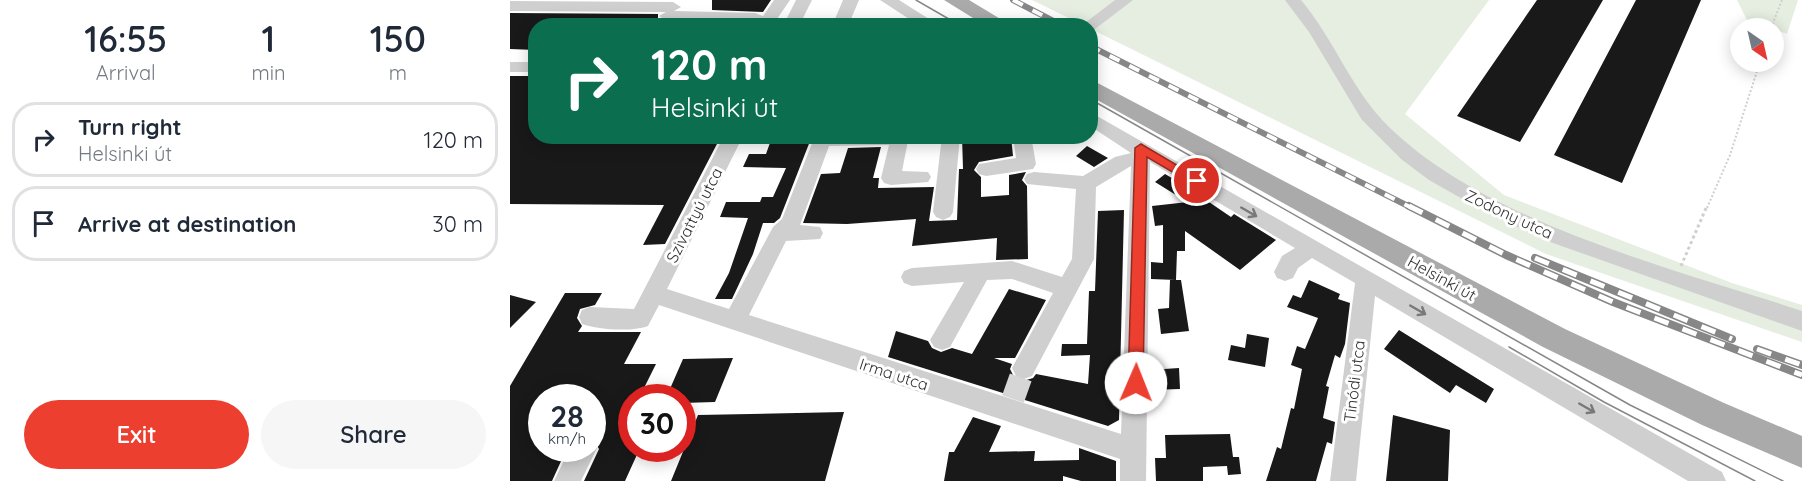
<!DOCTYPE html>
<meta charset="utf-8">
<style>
:root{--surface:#fff;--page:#f6f6f7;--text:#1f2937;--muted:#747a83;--line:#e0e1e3;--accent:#ec3f30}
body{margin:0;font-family:Quicksand,sans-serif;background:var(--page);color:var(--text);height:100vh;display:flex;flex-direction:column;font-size:22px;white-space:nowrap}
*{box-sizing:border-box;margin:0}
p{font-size:20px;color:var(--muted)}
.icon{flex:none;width:33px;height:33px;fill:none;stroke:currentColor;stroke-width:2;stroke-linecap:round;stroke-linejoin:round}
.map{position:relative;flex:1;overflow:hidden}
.panel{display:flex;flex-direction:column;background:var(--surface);width:510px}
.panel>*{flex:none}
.guide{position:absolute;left:18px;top:18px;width:570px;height:126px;border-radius:24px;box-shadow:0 3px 15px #0003;background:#0b6e4f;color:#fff;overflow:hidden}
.needle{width:39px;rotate:146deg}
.controls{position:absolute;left:1220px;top:18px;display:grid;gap:12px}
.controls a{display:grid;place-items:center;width:54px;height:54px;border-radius:50%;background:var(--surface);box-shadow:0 3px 15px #0003;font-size:30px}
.speed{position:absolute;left:18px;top:384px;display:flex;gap:12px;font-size:30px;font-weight:700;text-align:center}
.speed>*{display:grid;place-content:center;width:78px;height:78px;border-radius:50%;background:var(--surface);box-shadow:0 3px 15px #0003;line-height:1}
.speed small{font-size:15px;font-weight:400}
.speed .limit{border:9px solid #d22;background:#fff;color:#111}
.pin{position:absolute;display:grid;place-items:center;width:51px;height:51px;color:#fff;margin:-26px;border:3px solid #fff;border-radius:50%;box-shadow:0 2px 6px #0007}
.me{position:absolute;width:66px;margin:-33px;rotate:1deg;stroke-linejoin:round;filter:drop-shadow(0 0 4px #0008)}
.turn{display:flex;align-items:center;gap:21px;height:126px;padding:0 24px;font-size:27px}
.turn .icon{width:78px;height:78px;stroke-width:2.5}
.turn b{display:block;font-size:42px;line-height:51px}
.eta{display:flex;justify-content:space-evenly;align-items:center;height:102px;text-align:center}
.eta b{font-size:36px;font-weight:600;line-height:42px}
.primary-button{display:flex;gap:12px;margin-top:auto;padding:12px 24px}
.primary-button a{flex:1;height:69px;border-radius:36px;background:var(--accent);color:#fff;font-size:24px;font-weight:600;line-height:69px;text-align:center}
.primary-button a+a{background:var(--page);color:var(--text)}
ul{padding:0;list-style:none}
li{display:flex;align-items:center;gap:18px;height:75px;margin:0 12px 9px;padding:0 12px;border:3px solid var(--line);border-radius:24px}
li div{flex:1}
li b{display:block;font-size:22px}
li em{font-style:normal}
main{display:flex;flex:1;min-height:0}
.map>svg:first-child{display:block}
</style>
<main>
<section class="panel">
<div class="eta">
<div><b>16:55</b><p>Arrival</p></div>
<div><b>1</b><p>min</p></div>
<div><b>150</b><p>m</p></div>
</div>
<ul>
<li><svg class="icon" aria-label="right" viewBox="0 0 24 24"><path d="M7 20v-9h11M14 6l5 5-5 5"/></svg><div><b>Turn right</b><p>Helsinki út</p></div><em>120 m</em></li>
<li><svg class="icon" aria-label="arrive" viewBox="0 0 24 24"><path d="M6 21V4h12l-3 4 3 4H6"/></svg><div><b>Arrive at destination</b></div><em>30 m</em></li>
</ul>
<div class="primary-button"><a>Exit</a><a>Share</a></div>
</section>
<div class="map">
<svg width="1292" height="481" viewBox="0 0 1292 481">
<rect width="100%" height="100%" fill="#fff"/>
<path fill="#e5eee0" d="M522 0H979L895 114 994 195 1222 283 1292 305V342L1036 254 581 29 580 26 573 25Z
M1227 0H1288L1277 34 1237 20Z"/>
<path fill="#191919" d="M202 0H261L253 12 202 10Z
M1027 0H1093L1010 142 947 116Z
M1126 0H1191L1112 183 1044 155Z
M0 13 148 14V18L156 23 163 24 26 26V50L0 49Z
M0 76H26V136H204L202 142H208L155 244 133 245 154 205 0 204Z
M272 136H302L270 218 264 223H253L243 254 222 299H205L219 273 238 218 210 217 216 202H250L252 197H263L276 168 233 167 239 154H256L261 140H271Z
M452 136H501L503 156 469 162 464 170 471 177V197L499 195V175L516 172 512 180 517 186 518 259 486 260 487 238 402 246 406 219 337 224 293 223 311 174 330 173 338 148 371 147 363 178H369L368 188 424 187 419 221 447 220 449 169H453Z
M577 146 598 158 584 167 566 156Z
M655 174 684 191 674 200 645 182Z
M696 200 721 217 724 214 766 240 730 270 675 231V251H667L666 280 641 279V262L653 263V225L645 226 642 206Z
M614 210 609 420 598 426 378 357 386 331 418 341 422 348 431 352 442 348 462 354 499 289 536 300 505 358H484L502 364 500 369 504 377 513 381 523 378 526 374 578 384 580 355 551 356 552 344H577L579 291H585L588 211Z
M660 280H671L679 331 651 334 648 309 659 308Z
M799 280 830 294 828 299 840 303 835 344 830 358 825 355 816 386 819 387 813 418 825 422 822 444 817 442 806 481H756L767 447 771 449 781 408 784 409 792 369 781 365 787 346 795 349 808 318 777 307 783 295 791 298Z
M55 293H92L85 305 70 309 67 318 72 326 68 332H131L114 364H146L129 398H122V448H130L115 481H74L89 449 82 437V398H32V448H57L42 481H0V386Z
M0 295 26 302 0 328Z
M889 330 984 389 976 403 946 385 940 393 874 349Z
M737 334 759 338 755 367 718 360 721 345 735 348Z
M223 358 205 402 172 403V398H156L173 359Z
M669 368 670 389 639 390 640 370Z
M334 412 315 481H161L188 415Z
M883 415 940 430 938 481H876Z
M463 417 491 426 479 452 525 451 524 461 569 460V448L606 461V481H571L553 476V481H434L439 452H444Z
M720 434 723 457H729L731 474 718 475 717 466 693 467V481H646L645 458H656L655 435Z"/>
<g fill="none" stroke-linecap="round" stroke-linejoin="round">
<path stroke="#d6d6d6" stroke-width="23" stroke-dasharray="23 11" stroke-linecap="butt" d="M503 399 514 368"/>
<path stroke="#cfcfcf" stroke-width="2" stroke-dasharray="2 2" stroke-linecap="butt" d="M1261 28 1272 0
M1197 208 1220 155 1250 62"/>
<path stroke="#cfcfcf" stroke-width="3" stroke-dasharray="3 3" stroke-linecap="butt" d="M1171 266 1197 206"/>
<path fill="#cfcfcf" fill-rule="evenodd" d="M264 0H280L265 22 268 26 157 21 149 16 156 12 0 11V1L163 2 171 7 164 11 245 13 253 16Z
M286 0H302L289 26H273Z
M333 0H349L338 26H322Z
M370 0H389L430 26H410Z
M605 0H623L585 29 580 30V26H571Z
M775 0H791C824 39 842 91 879 127 979 224 1162 268 1292 311V331L1043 243 979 214 919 180 891 159 852 120 799 32Z
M0 62H26V72H0Z
M580 112 1212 472 1216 481H1178L865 296 846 481H820L845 283 802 258 788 268 783 278 775 281 767 278 764 272 772 256 785 248 640 162 636 481H610V459L149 305 138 326C121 332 89 330 72 324L69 317 72 310 80 307 124 309 214 136H233L157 289 219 309 263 227 272 219 305 136H399L392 171 418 172 421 177 418 182 381 185 374 183 371 178 379 145 319 146 290 225 310 227 313 233 310 239 276 241 239 315 611 434 621 166 586 187 584 259 522 376 514 379 506 376 502 368 543 293 502 279 477 280 440 347 432 350 424 347 420 340 454 282 402 286 394 283 391 277 394 271 402 268 502 261 552 277 562 259 566 189 517 184 514 179 517 174 524 172 573 176 605 157 621 153 580 126Z
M432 136H450L443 212 440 217 433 220 426 217 423 212Z
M503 136H521L526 164 523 169 476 176 469 174 466 169 469 164 506 158Z
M82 439 87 448 71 481H44L60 448H82Z"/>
<path fill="#aaa" fill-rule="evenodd" d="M434 0H459L502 26H476Z
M580 79 1055 329 1214 403 1292 436V468L1192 425 1033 347 580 96Z"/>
<path stroke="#878787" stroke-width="1.5" d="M406 0 451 26
M580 99 1120 405 1273 481
M999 347 1094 402 1245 481"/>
<defs>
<path id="rail-far1" d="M503 0 553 26
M580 46 902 208"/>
<path id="rail" d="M899 206 996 255 1103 302 1292 375
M1025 258 1222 339
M1247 349 1292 365"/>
</defs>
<use href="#rail-far1" stroke="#878787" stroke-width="6"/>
<use href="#rail" stroke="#878787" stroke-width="8"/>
<use href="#rail-far1" stroke="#fff" stroke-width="4" stroke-dasharray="11" stroke-linecap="butt"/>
<use href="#rail" stroke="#fff" stroke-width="5" stroke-dasharray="15" stroke-linecap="butt"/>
</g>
<defs><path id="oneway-shaft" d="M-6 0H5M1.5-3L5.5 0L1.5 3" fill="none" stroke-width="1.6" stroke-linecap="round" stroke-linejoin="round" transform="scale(1.5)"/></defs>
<g stroke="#797979">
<use href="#oneway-shaft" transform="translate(739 212) rotate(30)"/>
<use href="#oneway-shaft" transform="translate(908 310) rotate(30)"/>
<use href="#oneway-shaft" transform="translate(1077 408) rotate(30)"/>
</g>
<path fill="#ec3f30" stroke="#99291f" stroke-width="1.5" d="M631 144 694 181 687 186 683 184 637 157 633 383 631 388 626 391 620 388 618 383 625 148Z"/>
<g text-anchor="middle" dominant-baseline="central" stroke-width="6" stroke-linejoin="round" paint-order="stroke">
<g font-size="16" fill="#323232" stroke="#fff">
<text transform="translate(999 214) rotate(25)">Zodony utca</text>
<text transform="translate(184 215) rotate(-63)">Szivattyú utca</text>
<text transform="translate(932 278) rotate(29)">Helsinki út</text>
<text transform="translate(384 374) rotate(18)">Irma utca</text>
<text transform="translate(844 381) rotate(-83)">Tinódi utca</text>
</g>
</g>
</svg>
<div class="controls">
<a><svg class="needle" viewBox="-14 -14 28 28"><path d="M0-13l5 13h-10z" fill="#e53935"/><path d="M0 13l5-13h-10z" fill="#747a83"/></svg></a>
</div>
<div class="speed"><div>28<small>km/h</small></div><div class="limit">30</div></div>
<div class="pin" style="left:687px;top:181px;background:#d93025"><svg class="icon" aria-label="arrive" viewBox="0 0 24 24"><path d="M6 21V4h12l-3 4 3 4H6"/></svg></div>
<svg class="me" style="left:626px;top:383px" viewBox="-20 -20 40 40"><circle r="19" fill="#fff"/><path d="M0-13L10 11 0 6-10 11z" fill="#ec3f30"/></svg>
<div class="guide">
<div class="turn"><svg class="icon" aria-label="right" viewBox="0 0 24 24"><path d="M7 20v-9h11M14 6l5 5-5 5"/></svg><div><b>120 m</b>Helsinki út</div></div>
</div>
</div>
</main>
